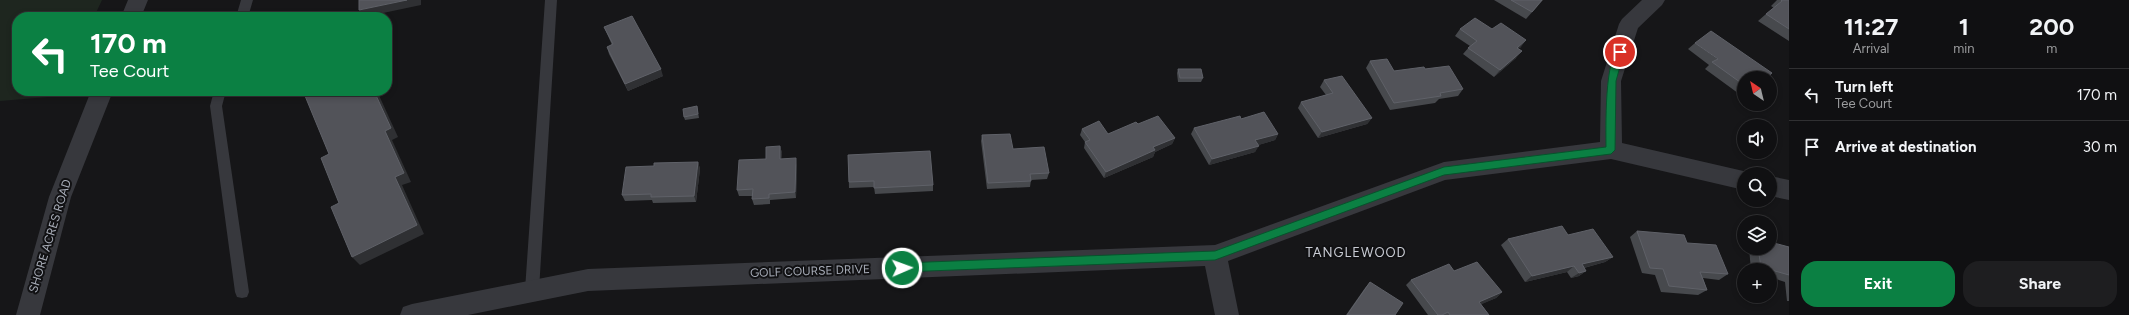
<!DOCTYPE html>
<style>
:root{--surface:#101012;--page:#1e1e20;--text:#f1f3f6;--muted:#9c9d9f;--line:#303032;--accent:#0b8043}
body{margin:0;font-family:Figtree,sans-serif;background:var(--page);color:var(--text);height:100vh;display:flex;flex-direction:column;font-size:15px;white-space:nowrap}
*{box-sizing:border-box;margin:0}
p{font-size:13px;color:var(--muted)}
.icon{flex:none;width:22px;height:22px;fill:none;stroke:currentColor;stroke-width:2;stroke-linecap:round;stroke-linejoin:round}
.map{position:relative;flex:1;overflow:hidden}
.details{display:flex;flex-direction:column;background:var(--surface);width:340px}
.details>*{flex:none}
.top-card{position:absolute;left:12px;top:12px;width:380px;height:84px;border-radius:16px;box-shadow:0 2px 6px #0003,0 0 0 1px var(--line);background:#0b8043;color:#fff;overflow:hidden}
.needle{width:26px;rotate:325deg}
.tools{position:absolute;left:1737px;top:71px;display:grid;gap:8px}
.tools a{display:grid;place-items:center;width:40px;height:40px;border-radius:50%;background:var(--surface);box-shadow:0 2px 6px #0003,0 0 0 1px var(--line);font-size:20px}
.pin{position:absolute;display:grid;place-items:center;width:34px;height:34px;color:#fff;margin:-17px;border:2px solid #fff;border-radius:50%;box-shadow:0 1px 4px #0007}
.me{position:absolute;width:44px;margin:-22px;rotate:88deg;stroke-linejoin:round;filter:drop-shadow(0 0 3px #0008)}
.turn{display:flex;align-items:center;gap:14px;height:84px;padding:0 12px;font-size:18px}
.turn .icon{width:52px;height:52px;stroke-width:2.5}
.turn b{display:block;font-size:28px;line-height:34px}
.eta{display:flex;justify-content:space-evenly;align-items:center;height:68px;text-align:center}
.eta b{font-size:24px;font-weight:700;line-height:28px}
.button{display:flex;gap:8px;margin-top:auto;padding:8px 12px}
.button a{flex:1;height:46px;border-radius:16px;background:var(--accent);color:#fff;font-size:16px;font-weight:700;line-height:46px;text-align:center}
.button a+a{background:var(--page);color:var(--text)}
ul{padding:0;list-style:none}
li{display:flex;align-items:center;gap:12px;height:52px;padding:0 12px;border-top:1px solid var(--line)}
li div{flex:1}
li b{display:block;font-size:15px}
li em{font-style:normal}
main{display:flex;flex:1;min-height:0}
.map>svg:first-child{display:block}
</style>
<main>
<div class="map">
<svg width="1789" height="315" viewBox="0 0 1789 315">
<rect width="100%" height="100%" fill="#161618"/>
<path fill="#1e261f" d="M0 0H102L94 17H17V91H62L60 96 0 101Z"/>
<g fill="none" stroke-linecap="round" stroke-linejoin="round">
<path fill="#37383d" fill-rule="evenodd" d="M241 0H253L248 17H236Z
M545 0H557L539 290 537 295 532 296 527 295 525 290Z
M214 91H226L222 106 249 292 247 297 242 298 237 297 235 292 210 106Z"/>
<path fill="#37383d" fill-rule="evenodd" d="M128 0H148L141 17H121Z
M1642 0H1665L1662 5 1638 28 1621 81 1622 143 1752 173 1744 174V190L1611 159 1445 180 1228 261 1239 315H1215L1205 266 588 291 468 315H400L403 307 412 304 588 269 1215 245 1444 162 1600 142 1601 81 1619 24 1622 19Z
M91 91H113L71 197 40 315H16L49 197Z
M1770 176 1789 180V200L1770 196Z"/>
</g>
<path fill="#47494d" d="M1494 0H1543L1526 19Z
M1777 0H1789V41L1758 21 1766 14 1774 8 1771 6Z
M604 27 663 76 628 91 609 54 607 47 612 45Z
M1460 29H1492L1521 47 1518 49 1516 58 1494 77 1463 54 1470 46 1455 36Z
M1695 43 1744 78V95L1742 96 1705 69 1709 65 1688 49Z
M1370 61 1394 71 1425 69 1463 89 1458 96 1439 99 1435 103 1390 110 1366 68Z
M1178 69 1203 78 1201 82H1178L1177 73Z
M1324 80 1372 118 1367 124 1318 138 1298 108 1301 102 1326 95 1320 87Z
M697 106 699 118 685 120 684 117Z
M1138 124 1175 138 1172 144 1155 152 1153 157 1104 178 1084 148 1085 142 1080 135 1082 129 1108 134Z
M1194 128 1278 134 1275 140 1258 145 1255 152 1209 165 1191 134Z
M982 135 1049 173 1047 179 1031 180 1030 187 987 189 981 141Z
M780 146 782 153 781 159 797 165 796 198 770 200V204L754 205 752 199 753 196H739L737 190 766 159Z
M848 155 933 185V191L875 194 874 187 849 188Z
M698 162 700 169 696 202 653 203 652 200 625 201 622 195 654 166Z
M1637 231 1687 243 1728 274 1719 280 1703 278 1707 290 1698 295 1661 292 1655 275 1642 273 1630 237Z
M1568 235 1613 257 1605 262 1584 268 1586 271 1579 276 1571 278 1567 272 1525 282 1501 245 1508 239Z
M1789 247V301H1787L1785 282 1770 277V270H1751L1749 248Z
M1454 271 1502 292 1496 298 1481 304 1489 315H1428L1406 285 1411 280Z
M1370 282 1395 315H1346L1365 288Z"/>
<path fill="#2f3033" d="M407 0H421V5L364 17 359 10Z
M1542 0H1543L1526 19 1532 12Z
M1526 40 1521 47 1511 54 1517 48Z
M1522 51 1516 58 1494 77 1500 70Z
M661 69 663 76 628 91 625 84Z
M374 91H377L398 137 392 140 411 182 402 185 424 234 360 265 352 257 395 177Z
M1372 118 1367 124 1318 138 1322 132Z
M1278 134 1275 140 1252 147 1255 140Z
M1175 138 1172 144 1155 152 1153 157 1104 178 1106 172 1153 147Z
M780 146 782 153 781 165 780 159Z
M1259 146 1255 152 1209 165 1212 159Z
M796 158 797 165 796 198 795 192Z
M698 162 700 169 696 202 694 196Z
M1613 257 1605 262 1576 270 1582 264Z
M1574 266 1567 272 1525 282 1532 276Z
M1586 271 1579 276 1571 278 1579 273Z
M1502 292 1496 298 1473 308 1479 302Z"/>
<path fill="#525359" stroke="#5f6168" d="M359 0H407L359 10Z
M1511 0H1542L1532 12Z
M1781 0H1789V29L1766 14 1782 1Z
M632 16 661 69 625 84 607 47 613 44 604 27Z
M1475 18 1492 29 1501 23 1526 40 1517 48 1522 51 1500 70 1468 48 1477 41 1460 29Z
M1711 31 1772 73 1766 78H1744V85L1712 62 1718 59 1695 43Z
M1387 59 1394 71 1424 67 1425 69 1449 66 1463 89 1440 93 1441 96 1394 103 1370 61Z
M1178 69H1201L1203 78H1180Z
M1342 76 1372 118 1322 132 1301 102 1333 93 1324 80Z
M303 91H374L391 128 385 131 404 173 395 177 417 225 352 257 331 207 339 203 321 158 329 154Z
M697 106 698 114 684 117 683 109Z
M1264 112 1278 134 1255 140 1259 146 1212 159 1194 128 1240 116 1241 119Z
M1158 116 1175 138 1153 147 1155 150 1106 172 1085 142 1090 140 1082 129 1099 121 1108 134 1136 122 1138 124Z
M1010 134 1013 149 1044 147 1049 173 1030 174 1031 181 988 183 982 135Z
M780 146V159L796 158 795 192 769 194V198L752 199 753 189 737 190 739 160 766 159V147Z
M930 151 933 185 874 188V181L849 182 848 155Z
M698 162 694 196 651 197V194L622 195 626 167 654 166V163Z
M1562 226 1568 235 1593 229 1613 257 1582 264 1586 271 1579 273 1574 266 1532 276 1508 239Z
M1637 231 1684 235 1687 243 1716 245 1728 274 1700 272 1707 290 1669 286 1663 269 1650 268Z
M1770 242 1789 247V275L1761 267 1758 248H1770Z
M1477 262 1502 292 1479 302 1489 315H1450L1448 312 1442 315H1438L1411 280 1449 264 1454 271Z
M1370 282 1403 303 1395 315H1347Z"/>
<path fill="#0b8043" stroke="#07532c" d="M1620 49 1624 52 1616 81 1615 150 1611 154 1444 175 1215 260 902 272 897 268 902 263 1215 251 1444 167 1606 147C1606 131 1604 54 1620 49Z"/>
<g text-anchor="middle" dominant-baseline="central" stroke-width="4" stroke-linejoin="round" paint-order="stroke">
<g font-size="12" fill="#a8adb8" stroke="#111113">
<text transform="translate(50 236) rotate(-73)">SHORE ACRES ROAD</text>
<text transform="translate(810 271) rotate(-2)">GOLF COURSE DRIVE</text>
</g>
<g font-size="13" letter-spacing="1" fill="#c9ccd4" stroke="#111113">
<text x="1356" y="252">TANGLEWOOD</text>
</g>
</g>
</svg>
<div class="tools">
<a><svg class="needle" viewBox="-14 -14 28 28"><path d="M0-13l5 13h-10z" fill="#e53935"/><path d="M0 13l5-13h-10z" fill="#9c9d9f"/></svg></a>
<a><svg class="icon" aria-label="sound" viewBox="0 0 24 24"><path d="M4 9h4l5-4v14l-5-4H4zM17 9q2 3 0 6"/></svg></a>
<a><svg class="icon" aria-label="search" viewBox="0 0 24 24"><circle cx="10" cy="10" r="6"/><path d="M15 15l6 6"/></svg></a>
<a><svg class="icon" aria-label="layers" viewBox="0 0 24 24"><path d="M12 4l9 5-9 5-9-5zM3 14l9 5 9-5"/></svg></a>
<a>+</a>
</div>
<div class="pin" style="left:1620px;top:52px;background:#d93025"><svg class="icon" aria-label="arrive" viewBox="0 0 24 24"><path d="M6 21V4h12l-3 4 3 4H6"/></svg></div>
<svg class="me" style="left:902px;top:268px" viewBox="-20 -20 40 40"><circle r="17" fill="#0b8043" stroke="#fff" stroke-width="3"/><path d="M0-11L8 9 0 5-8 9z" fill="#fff"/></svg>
<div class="top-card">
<div class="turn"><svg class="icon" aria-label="left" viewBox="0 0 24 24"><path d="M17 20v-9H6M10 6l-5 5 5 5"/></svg><div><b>170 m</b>Tee Court</div></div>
</div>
</div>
<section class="details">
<div class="eta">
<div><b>11:27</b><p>Arrival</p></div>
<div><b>1</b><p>min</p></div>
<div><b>200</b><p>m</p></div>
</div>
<ul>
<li><svg class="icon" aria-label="left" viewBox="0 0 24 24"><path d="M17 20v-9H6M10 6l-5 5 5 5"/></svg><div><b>Turn left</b><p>Tee Court</p></div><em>170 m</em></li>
<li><svg class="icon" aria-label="arrive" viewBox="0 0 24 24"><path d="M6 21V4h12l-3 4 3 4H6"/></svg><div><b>Arrive at destination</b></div><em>30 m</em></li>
</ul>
<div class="button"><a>Exit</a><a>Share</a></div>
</section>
</main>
